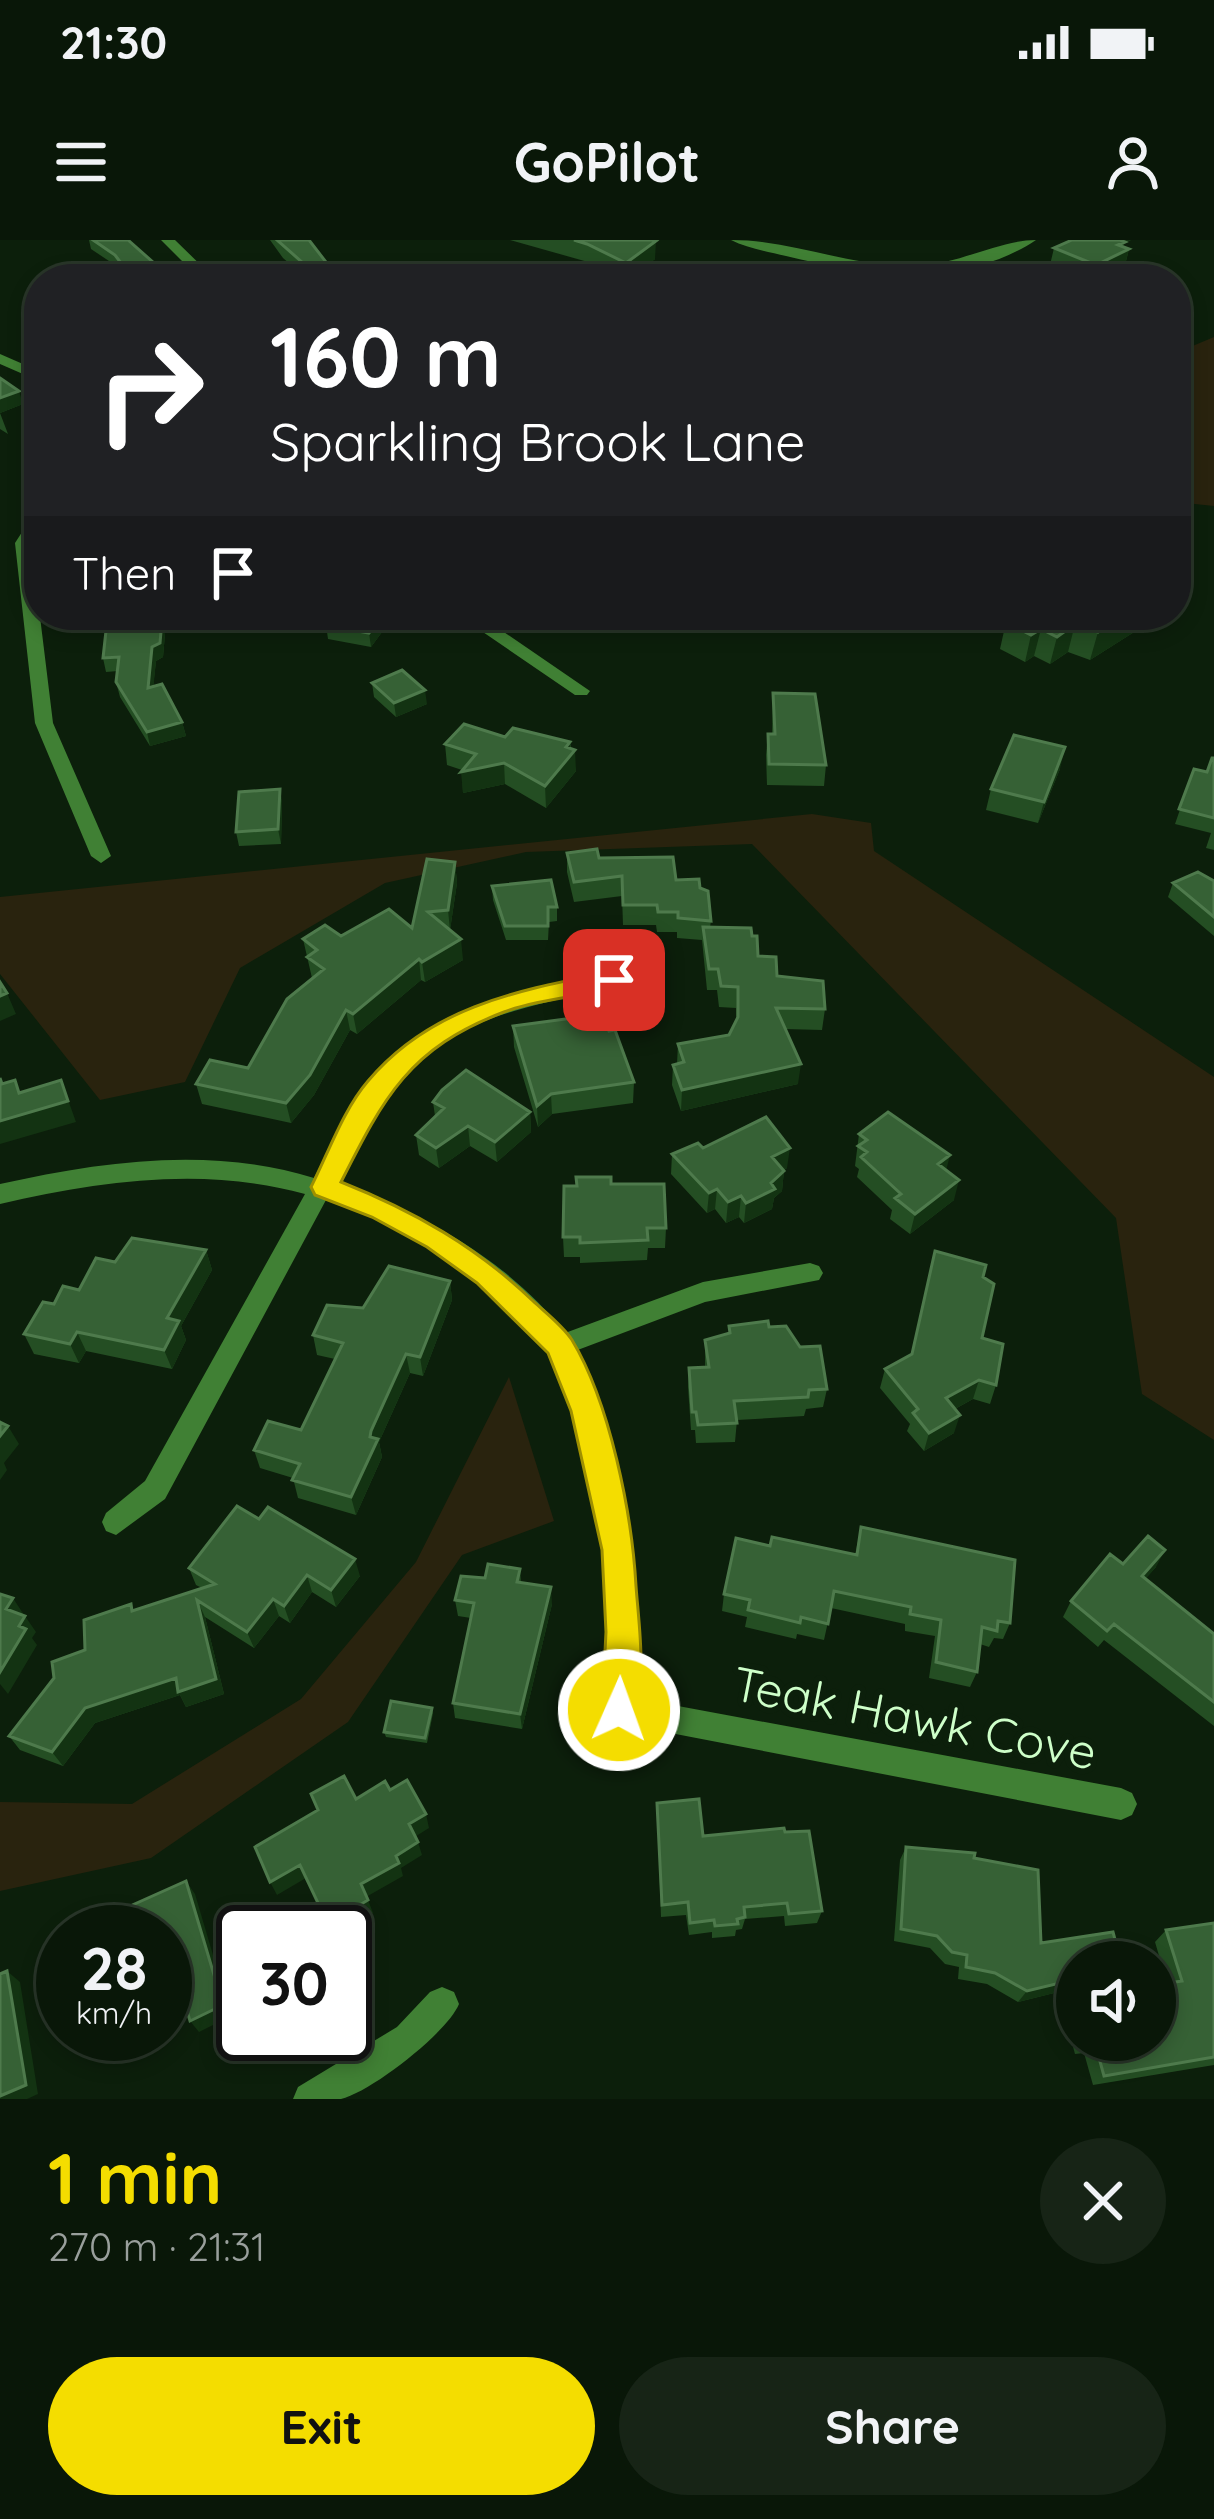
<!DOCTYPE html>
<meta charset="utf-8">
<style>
:root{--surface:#091708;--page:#172416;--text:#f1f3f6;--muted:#999f9c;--line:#293629;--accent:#f4dd00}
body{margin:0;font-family:Quicksand,sans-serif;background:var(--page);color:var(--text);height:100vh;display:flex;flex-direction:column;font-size:45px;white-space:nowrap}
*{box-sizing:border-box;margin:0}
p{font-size:39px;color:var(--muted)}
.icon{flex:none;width:66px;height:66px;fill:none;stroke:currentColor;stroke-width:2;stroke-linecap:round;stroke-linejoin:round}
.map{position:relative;height:1859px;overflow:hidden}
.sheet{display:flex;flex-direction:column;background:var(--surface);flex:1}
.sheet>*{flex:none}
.guide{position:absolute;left:24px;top:24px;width:1167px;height:366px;border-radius:48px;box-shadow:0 6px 18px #0003,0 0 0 3px var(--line);background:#202124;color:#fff;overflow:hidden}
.buttons{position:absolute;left:1056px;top:1701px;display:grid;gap:24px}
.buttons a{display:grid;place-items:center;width:120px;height:120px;border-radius:50%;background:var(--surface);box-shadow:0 6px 18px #0003,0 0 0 3px var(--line);font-size:60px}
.speed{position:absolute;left:36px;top:1665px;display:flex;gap:24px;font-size:60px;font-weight:700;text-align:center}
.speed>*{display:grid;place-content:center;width:156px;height:156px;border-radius:50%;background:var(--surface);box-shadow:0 6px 18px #0003,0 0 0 3px var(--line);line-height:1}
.speed small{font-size:30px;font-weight:400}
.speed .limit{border:6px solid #111;border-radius:18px;background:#fff;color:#111}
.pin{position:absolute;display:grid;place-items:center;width:102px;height:102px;color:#fff;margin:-51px;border-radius:24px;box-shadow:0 6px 18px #0006}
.me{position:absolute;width:132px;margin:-66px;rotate:2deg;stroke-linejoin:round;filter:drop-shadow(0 0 9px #0008)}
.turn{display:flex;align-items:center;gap:42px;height:252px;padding:0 48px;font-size:54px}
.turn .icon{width:156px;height:156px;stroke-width:2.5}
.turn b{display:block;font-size:84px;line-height:102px}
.then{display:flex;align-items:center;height:114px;padding:0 48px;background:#0003;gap:24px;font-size:45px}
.round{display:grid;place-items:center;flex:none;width:126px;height:126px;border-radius:63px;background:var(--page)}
.overview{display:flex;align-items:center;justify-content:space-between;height:204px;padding:0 48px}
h1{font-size:72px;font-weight:700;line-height:90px;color:var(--accent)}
.primary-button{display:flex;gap:24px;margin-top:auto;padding:24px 48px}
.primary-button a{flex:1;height:138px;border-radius:72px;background:var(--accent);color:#111;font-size:48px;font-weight:700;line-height:138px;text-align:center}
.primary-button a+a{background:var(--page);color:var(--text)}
.status{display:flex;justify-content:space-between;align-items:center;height:84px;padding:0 60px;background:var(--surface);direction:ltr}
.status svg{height:33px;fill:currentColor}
header{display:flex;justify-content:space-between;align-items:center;height:156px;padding:0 48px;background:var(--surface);font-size:54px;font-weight:700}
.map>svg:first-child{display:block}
</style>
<div class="status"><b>21:30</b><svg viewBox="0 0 49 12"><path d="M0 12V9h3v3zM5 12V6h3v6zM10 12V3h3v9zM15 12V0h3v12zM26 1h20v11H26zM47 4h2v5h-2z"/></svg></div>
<header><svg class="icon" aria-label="menu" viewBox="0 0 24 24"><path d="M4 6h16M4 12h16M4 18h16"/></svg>GoPilot<svg class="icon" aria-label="person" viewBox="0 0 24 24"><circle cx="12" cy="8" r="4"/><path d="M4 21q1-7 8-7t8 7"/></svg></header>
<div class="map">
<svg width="1214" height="1859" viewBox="0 0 1214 1859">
<rect width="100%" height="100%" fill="#0c1f0b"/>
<path fill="#29230e" d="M1214 97V266L1176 262V113Z
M812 574 871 583 874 611 1214 837V1200L1142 1154 1116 978 752 604 526 612 385 643 240 728 185 842 100 860 0 734V657Z
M509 1137 554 1281 462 1315 348 1482 151 1618 0 1651V1562L132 1564 301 1459 416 1322Z"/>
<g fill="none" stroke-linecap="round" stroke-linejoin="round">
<path fill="#408034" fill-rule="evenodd" d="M161 0H175L215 39H200Z
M731 0C794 0 852 28 917 26 960 24 999 0 1036 0 963 49 865 35 786 16 768 12 747 8 731 0Z
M0 114 39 131V141L0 124Z
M39 273V291L31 303 53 483 111 616 101 623 91 616 35 483 15 303 33 275Z
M458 375H479L590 451 587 455H575Z
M614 732 625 740 622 745C586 755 549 760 514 771 416 799 380 860 335 944 420 970 510 1022 565 1093L703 1042 810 1023 819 1026 823 1033 819 1040 705 1062 575 1111C626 1221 638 1339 635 1458L1121 1548 1132 1553 1137 1564 1132 1575 1121 1580 608 1481 604 1470C608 1366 605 1262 569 1164 563 1147 559 1128 549 1113 508 1045 400 983 326 960L165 1259 116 1295 106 1291 102 1282 106 1273 145 1241 305 954C204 926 100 941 0 964V944C103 921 211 906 314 938 333 902 351 864 377 833 436 764 530 749 614 732Z
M442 1747 454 1752 459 1764C447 1793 371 1852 341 1859 326 1859 307 1859 293 1859L298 1847 397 1787 430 1752Z"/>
</g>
<path fill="#244e23" d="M89 0H128L172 39H127L118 27 91 9Z
M270 0H309L339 39H307L283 18Z
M510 0H652L655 19 629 39H622L588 22Z
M1072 0H1131L1124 3 1123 7 1129 9 1125 25 1097 39H1086L1050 25 1054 8Z
M0 138 23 164 0 173 8 194 0 189Z
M1017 375H1152L1150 382 1090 420 1068 412 1050 424 1034 416 1025 422 1000 409 1006 382Z
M326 385 385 388 371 407 328 399Z
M165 394 163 417 156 421 153 447 182 482 186 496 150 506 120 457 116 442 118 431 106 432 103 418Z
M372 443 427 464 396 477 374 457Z
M773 453 826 525 824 546 767 545 766 515 768 494H772Z
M505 497 570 502 576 531 546 568 505 544 463 553 462 530 447 525 445 504Z
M1214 518V610L1206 608 1211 593 1175 584 1194 529 1207 532Z
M1060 529 1038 583 986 570 991 549Z
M280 549 282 563 281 604 239 606 236 592Z
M567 613 599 618 700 648 711 681 710 687 752 696 758 716 777 736 825 769 822 790 785 789 798 844 681 871 672 845 673 825 677 824 678 804 729 795 736 781V768L719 767 717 750H707L702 700 677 698V692H657L656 685H623L622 656 574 662 567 632Z
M455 622 457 643 450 690 463 720 425 742 421 740 357 794 350 790 314 855 291 883 202 864 196 844 248 828 312 738 303 699 412 688Z
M1214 641V696L1168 657 1173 643Z
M492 646 557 667V681L549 682 548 700H506L493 660Z
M513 786 609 791 634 842 633 863 552 874 538 887 514 807Z
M433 862 530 872 531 892 497 922 470 906 439 928 419 915 416 895 435 876Z
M859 894 946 930 954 960 910 994 890 979 892 970 857 937 859 929 855 926Z
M703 908 787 928 784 930 782 951 774 958 772 969 744 983 739 977 726 983 715 969 707 973 671 934 672 914Z
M611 944 666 988 665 1008H648L647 1020 580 1023V1017H564L563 997Z
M206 1010 212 1030 181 1086 186 1100 172 1129 86 1111 79 1123 34 1114 24 1094 54 1064 79 1050 115 1022Z
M983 1037 982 1098 996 1145 990 1164 973 1159 955 1169 954 1193 924 1211 907 1191 910 1184 880 1148 885 1129 911 1114Z
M450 1041 452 1060 423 1136 410 1133 379 1202 382 1217 356 1275 298 1258 293 1238 260 1228 254 1210 301 1190 335 1119 317 1115 313 1095 363 1068Z
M729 1086 769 1087 827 1149 823 1167 806 1169 804 1176 737 1180 735 1202 696 1203 695 1190H691L688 1147 689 1128 705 1127V1100L729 1093Z
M861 1287 1010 1383 1003 1399 994 1398 989 1407 980 1404 977 1432 970 1447 929 1438 935 1396 905 1391V1384L831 1368 824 1400 797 1394 796 1399 745 1387 747 1377 722 1371 724 1354 770 1306 855 1315Z
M1123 1324 1156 1327 1145 1339 1214 1394V1486L1104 1400 1098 1407 1063 1377 1071 1361Z
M189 1328 360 1336 336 1367 312 1352 290 1383 279 1376 254 1408 205 1377 224 1454 186 1467 180 1455 95 1483 63 1526 20 1510 9 1496 85 1410 131 1364 134 1371 202 1348 196 1345Z
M520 1329 521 1343 552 1364 522 1489 455 1478 453 1463 471 1378 458 1376 455 1360 485 1338Z
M432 1468 433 1473 427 1503 386 1497 384 1492Z
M657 1563 703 1596 822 1671 817 1683 785 1686 784 1676 745 1679 742 1689 736 1690 735 1696 712 1698V1692L689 1695 686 1675 661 1677Z
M906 1607 974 1618 1041 1703 1077 1722V1800H1155L1167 1743 1155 1702 1166 1690 1214 1683V1825L1093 1845 1084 1813 1075 1814 1058 1752 1018 1762 987 1744 958 1739 959 1727 945 1724 930 1708 894 1701 900 1620Z"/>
<path fill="#133312" d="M1108 0H1131L1124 3 1122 12 1129 9 1125 25 1097 39H1092L1096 25Z
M656 1 655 19 629 39H626V23Z
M19 151 23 164 0 173V158Z
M383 375 385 388 371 407 369 393Z
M1125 375H1152L1150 382 1090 420 1098 392Z
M162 380 165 394 163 417 156 421 152 462 148 448 152 407Z
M1075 384 1068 412 1050 424 1057 397Z
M1041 389 1034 416 1025 422 1031 395Z
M425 450 427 464 396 477 394 463Z
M182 482 186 496 150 506 147 492Z
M570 502 571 516 575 510 576 531 546 568 545 546Z
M1065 507 1060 529 1038 583 1044 562Z
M504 523 505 544 463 553 461 532Z
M280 549 282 563 281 604 278 589Z
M455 622 457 643 450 690 448 670Z
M461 699 463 720 425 742 422 722Z
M419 719 421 740 357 794 353 774Z
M7 753 16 774 0 781V756Z
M346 770 350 790 314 855 291 883 286 863Z
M801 824 798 844 681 871 682 850Z
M61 840 76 882 0 904V881L27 873Z
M551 854 552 874 538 887 537 866Z
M530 872 531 892 497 922 495 902Z
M468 886 470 906 439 928 436 908Z
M790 908 787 928 770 937 772 917Z
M950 915 945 935 938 924Z
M784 931 782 951 774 958 772 969 744 983 746 963Z
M959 940 954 960 910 994 915 974Z
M717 949 715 969 707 973 709 953Z
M741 956 739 977 726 983 728 962Z
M206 1010 212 1030 181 1086 186 1100 172 1129 164 1110 167 1078Z
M450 1041 452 1060 423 1136 420 1117Z
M77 1092 86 1111 79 1123 70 1104Z
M406 1114 410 1133 379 1202 382 1217 356 1275 351 1257 370 1197Z
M979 1140 973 1159 940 1177 946 1158Z
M960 1175 954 1193 924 1211 929 1193Z
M8 1186 19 1204 4 1223 7 1230 0 1240V1196Z
M1165 1310 1156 1327 1133 1353 1142 1336Z
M355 1319 360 1336 336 1367 331 1350Z
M307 1335 312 1352 290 1383 284 1366Z
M551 1347 552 1364 522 1489 520 1474Z
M13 1358 24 1375 6 1369Z
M273 1359 279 1376 254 1408 247 1392Z
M197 1360 205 1377 224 1454 186 1467 180 1455 95 1483 63 1526 52 1512 85 1468Z
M25 1376 36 1392 32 1398 37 1405 8 1454 0 1444V1432L19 1386Z
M426 1574 429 1588 413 1598 409 1584Z
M418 1602 422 1615 401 1628 403 1636 366 1657 361 1644 396 1616Z
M300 1625 306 1638 277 1655 270 1642Z
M186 1641 195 1654 231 1776 199 1792 190 1781Z
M368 1660 373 1673 341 1692H332L328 1684Z
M7 1731 20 1742 38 1854 27 1859H0Z
M1068 1741 1058 1752 1018 1762 1027 1751Z
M170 1760 185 1764 194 1775 181 1780 175 1773 165 1778V1763Z"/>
<path fill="#366135" stroke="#4e7a4c" stroke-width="3" d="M93 0H128L172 39H133L115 15Z
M277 0H309L339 39H321Z
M574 0H652L656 1 626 23 587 4Z
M1072 0H1120L1125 2 1118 5 1129 9 1096 25 1054 8Z
M1033 26 1047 39H981L976 35Z
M0 138 19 151 0 158Z
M333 375H383L369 393 326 385Z
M1017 375H1125L1098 392 1075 384 1057 397 1041 389 1031 395 1006 382Z
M162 380 160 403 152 407 148 448 162 444 182 482 147 492 116 442 119 417 103 418 106 391 128 389V382Z
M402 430 425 450 394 463 372 443Z
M773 453 815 454 826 525 769 524 768 494H775Z
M464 484 505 497 513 488 570 502 566 507 575 510 545 546 504 523 461 532 476 514 445 504Z
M1014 495 1065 507 1044 562 991 549Z
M1212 518H1214V578L1179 569 1194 529 1207 532Z
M280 549 278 589 236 592 239 552Z
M597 609 599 618 673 617 676 640 699 639 700 648 708 651 711 681 678 678V672H658L657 665H623L622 636 574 642 567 613Z
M427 619 455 622 448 670 428 672 461 699 422 722 419 719 353 774 346 770 310 835 286 863 196 844 210 820 248 828 287 759 324 729 307 717 317 710 303 699 325 685 341 696 389 669 412 688Z
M1198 632 1214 641V677L1173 643Z
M551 640 557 667H548V686H505L492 646Z
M703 687 751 688 752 696H757L758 716 776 717 777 736 823 741 825 769 776 768 801 824 682 850 673 825 684 822 678 804 729 795 738 777V747L721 746 718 729H709Z
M0 742 7 753 0 756Z
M603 774 609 791 615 790 634 842 551 854 537 866 513 786Z
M466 830 530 872 495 902 468 886 436 908 416 895 444 868 433 862 442 850Z
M0 838 2 844 15 840 19 853 61 840 68 861 0 881Z
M888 872 950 915 938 924 959 940 915 974 895 958 901 954 861 917 867 912 858 906 867 900 859 894Z
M766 877 790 908 772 917 784 931 771 943 775 949 746 963 741 956 728 962 717 949 709 953 672 914 698 903 703 908Z
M576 937H611V944H664L666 988H647L648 1000 580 1003V997H563L564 946H577Z
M132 998 206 1010 167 1078 179 1081 164 1110 77 1092 70 1104 24 1094 43 1062 54 1064 63 1046 79 1050 96 1018 115 1022Z
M935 1011 986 1025 983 1037 994 1044 982 1098 1003 1104 996 1145 979 1140 946 1158 960 1175 929 1193 913 1173 918 1169 885 1129 912 1114Z
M389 1026 450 1041 420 1117 406 1114 371 1191 370 1197 378 1199 351 1257 292 1240 300 1224 254 1210 268 1181 301 1190 343 1103 313 1095 327 1065 363 1068Z
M768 1081 769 1087 786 1086 800 1107 820 1106 827 1149 809 1150 808 1157 734 1161 737 1183 698 1185 696 1172H692L689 1128 709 1127 705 1100 730 1093 729 1086Z
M0 1182 8 1186 0 1196Z
M237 1266 259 1279 268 1267 355 1319 331 1350 307 1335 284 1366 273 1359 247 1392 197 1360 216 1439 178 1452 176 1438 85 1468 52 1512 9 1496 54 1438 52 1422 85 1410 84 1380 131 1364 132 1371 215 1344 189 1328Z
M861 1287 1015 1320 1010 1383 998 1381 997 1391 982 1387 977 1432 936 1422 941 1380 910 1374 911 1367 834 1351 828 1384 801 1377 800 1383 748 1370 750 1360 724 1354 736 1298 770 1306 772 1297 857 1315Z
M1148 1296 1165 1310 1142 1336 1214 1394V1462L1114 1384 1107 1391 1071 1361 1110 1314 1123 1324Z
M488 1324 520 1329 517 1342 551 1347 520 1474 453 1463 474 1363 455 1360 461 1336 485 1338Z
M0 1354 13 1358 6 1369 25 1376 19 1386 26 1389 0 1432Z
M391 1461 432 1468 425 1498 384 1492Z
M344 1536 356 1559 385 1541 390 1550 407 1540 426 1574 409 1584 418 1602 396 1616 399 1623 361 1644 368 1660 328 1684 300 1625 270 1642 255 1607 318 1570 311 1554Z
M699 1559 703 1596 784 1588 785 1592 809 1591 822 1671 789 1674 787 1663 744 1667 745 1677 737 1679 738 1684 715 1686 714 1680 690 1683 688 1662 662 1665 657 1563Z
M906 1607 975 1613 974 1618 1038 1630 1041 1703 1113 1692 1121 1722H1077V1775L1068 1741 1027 1751 995 1733 966 1727 967 1715 952 1712 937 1696 901 1689Z
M186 1641 223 1765 190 1781 185 1764 172 1770 170 1760 165 1763V1692H93L90 1684Z
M1214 1683V1817L1104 1836 1095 1803 1085 1805 1084 1800H1155V1745L1182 1741 1166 1690Z
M7 1731 26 1845 0 1856V1734Z"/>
<path fill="#f4dd00" stroke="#9f9000" stroke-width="3" d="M614 731 623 733 626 740 623 746C584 757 541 758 504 772 409 808 384 857 341 942 414 971 477 1007 533 1061 546 1073 563 1086 572 1100 610 1163 632 1274 636 1346 639 1387 648 1444 631 1482L619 1487 607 1482 602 1470 606 1392 602 1310 571 1171 548 1113 477 1043 427 1007 372 977 315 955 311 947C328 914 343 870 368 841 432 765 521 750 614 731Z"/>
<g text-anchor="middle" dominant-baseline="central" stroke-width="12" stroke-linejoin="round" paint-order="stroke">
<g font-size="48" fill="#ceffc9" stroke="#0c1f0b">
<text transform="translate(915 1477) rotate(11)">Teak Hawk Cove</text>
</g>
</g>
</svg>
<div class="buttons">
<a><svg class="icon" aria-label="sound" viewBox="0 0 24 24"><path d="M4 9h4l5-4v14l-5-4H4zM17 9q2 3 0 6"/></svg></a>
</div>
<div class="speed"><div>28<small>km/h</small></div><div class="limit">30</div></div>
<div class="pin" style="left:614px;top:740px;background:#d93025"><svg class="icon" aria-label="arrive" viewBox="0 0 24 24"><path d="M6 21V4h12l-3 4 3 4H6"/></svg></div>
<svg class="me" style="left:619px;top:1470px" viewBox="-20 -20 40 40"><circle r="17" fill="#f4dd00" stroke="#fff" stroke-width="3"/><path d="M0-11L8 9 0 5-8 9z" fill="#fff"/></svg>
<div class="guide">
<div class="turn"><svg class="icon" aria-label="right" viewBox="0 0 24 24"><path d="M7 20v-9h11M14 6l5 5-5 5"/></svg><div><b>160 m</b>Sparkling Brook Lane</div></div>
<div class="then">Then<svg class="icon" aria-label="arrive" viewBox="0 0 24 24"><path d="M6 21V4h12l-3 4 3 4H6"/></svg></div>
</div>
</div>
<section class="sheet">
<div class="overview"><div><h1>1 min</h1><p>270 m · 21:31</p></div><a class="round"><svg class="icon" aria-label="close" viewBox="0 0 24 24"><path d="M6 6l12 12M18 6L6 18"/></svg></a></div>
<div class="primary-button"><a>Exit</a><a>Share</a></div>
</section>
